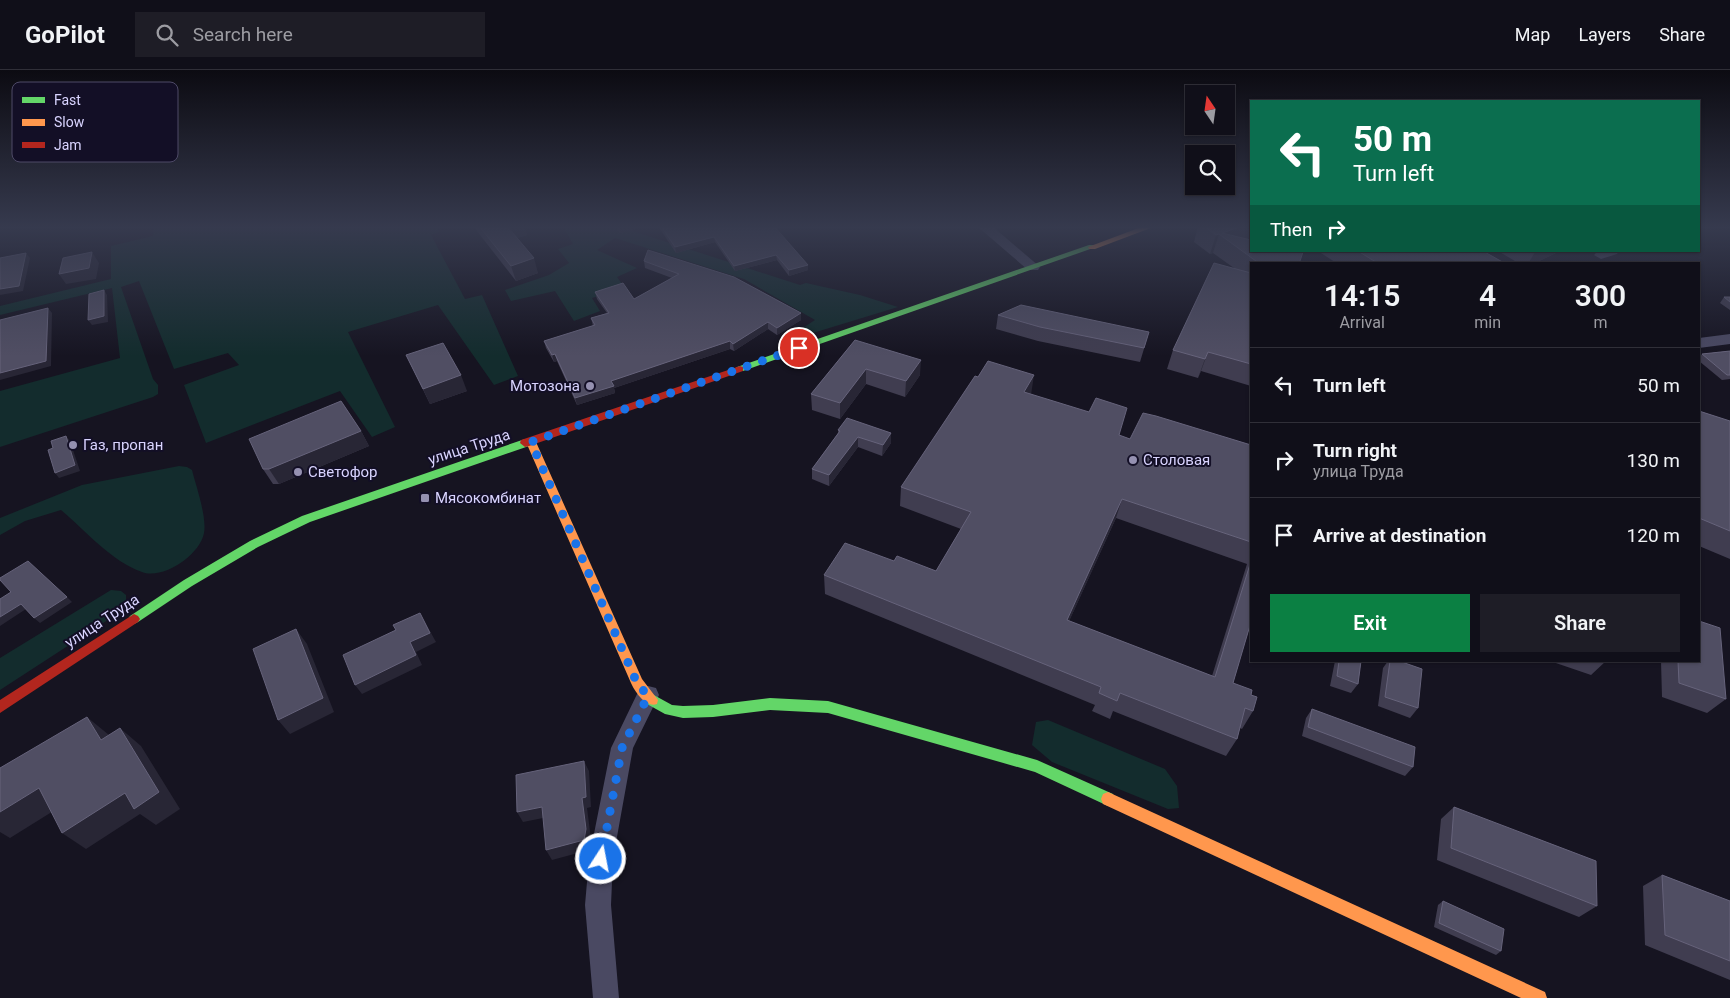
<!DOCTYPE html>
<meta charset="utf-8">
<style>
:root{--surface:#100f19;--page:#1e1d26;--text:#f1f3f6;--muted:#9c9ca2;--line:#302f38;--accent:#0b8043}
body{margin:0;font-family:Roboto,sans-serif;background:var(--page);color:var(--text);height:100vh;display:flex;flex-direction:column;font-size:19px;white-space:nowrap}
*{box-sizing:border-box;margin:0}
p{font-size:16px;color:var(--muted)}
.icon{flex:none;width:28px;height:28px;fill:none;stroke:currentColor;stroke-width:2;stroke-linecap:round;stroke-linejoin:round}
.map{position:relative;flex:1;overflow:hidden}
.drawer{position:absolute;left:1250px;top:192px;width:450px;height:400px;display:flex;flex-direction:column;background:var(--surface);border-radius:0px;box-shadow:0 1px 4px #0004,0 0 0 1px var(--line)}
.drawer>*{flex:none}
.banner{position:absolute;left:1250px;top:30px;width:450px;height:152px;border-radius:0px;box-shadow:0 1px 4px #0004,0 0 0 1px var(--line);background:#0b6e4f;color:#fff;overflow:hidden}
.needle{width:32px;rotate:347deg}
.controls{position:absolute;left:1185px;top:15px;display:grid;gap:10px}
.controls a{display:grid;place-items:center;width:50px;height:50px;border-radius:0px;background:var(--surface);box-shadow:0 1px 4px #0004,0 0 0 1px var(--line);font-size:25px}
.pin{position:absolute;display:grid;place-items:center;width:42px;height:42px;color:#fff;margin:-21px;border:2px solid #fff;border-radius:50%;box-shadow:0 1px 5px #0007}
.me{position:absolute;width:55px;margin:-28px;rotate:11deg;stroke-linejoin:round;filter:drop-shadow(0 0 4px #0008)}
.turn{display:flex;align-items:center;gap:18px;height:105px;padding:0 20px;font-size:22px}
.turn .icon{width:65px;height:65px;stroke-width:2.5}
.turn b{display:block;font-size:35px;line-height:42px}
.then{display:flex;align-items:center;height:48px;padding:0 20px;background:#0003;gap:10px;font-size:19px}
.eta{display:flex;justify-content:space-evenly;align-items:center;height:85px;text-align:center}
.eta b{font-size:30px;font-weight:600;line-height:35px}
.action{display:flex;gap:10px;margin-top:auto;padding:10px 20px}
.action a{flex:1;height:58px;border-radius:0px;background:var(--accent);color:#fff;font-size:20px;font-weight:600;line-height:58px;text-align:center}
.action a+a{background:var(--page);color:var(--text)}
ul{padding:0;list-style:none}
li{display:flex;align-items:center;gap:15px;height:75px;padding:0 20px;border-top:1px solid var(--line)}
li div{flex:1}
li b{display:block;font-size:19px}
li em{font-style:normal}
header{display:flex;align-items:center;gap:30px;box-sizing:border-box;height:70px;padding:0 25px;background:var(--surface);border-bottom:1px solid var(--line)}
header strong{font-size:24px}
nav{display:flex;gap:28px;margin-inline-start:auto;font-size:18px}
.search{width:350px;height:45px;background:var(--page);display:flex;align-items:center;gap:12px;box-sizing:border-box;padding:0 18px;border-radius:0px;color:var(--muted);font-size:19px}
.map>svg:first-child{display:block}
</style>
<header>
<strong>GoPilot</strong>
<div class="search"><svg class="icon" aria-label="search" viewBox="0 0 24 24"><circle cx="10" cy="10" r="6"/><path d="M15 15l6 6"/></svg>Search here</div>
<nav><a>Map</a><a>Layers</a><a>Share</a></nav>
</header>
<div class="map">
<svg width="1730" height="928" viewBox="0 0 1730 928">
<rect width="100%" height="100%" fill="#161421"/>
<path fill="#132c2d" d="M154 156H436L439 162 431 165 465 229 482 225 518 306 494 315 438 235 348 262 395 357 372 367 340 321 206 373 184 315 239 295 228 283 174 299 139 211 121 217 153 309 158 315V324L153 327 0 377V321L120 288 112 218 0 245V236L111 209V176L153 166Z
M563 156H617L800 215 806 213 860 225 898 237 790 270 787 268 815 250 744 209 615 168 597 180 637 198 617 207 625 218 592 228 600 241 574 251 555 221 511 231 505 220 549 205 569 193 558 179 573 174Z
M179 396 187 397 192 400C196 416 207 447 204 463 200 485 163 510 142 502 111 491 86 461 61 440L25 451 0 465V448L82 415Z
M111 520 121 521 126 525V533L120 542 0 620V588Z
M1048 650 1165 699 1177 716 1179 738 1168 739 1052 692 1032 675 1036 652Z"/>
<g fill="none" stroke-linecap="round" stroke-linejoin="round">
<path fill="#4a4962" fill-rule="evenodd" d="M977 156H992L1040 197 1038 200H1028Z
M1598 181H1619L1617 184 1601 189 1594 185Z
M1730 264V274L1699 278V268Z
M648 616 656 618 659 625 633 678 613 789 611 835 619 928H593L585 835 589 789 611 678 640 618Z"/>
<path fill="#63d668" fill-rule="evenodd" d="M1089 175H1095L1096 177 743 301H737L735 299 737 297Z
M525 369 530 373 529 376 310 452 258 477 192 516 138 552 134 554 130 552 128 549 130 546 184 510 250 471 302 446Z
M652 624 672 635 683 636 713 635 770 628 828 631 1037 690 1113 724 1115 729 1113 734 1108 736 1035 702 828 643 770 640 713 647 683 648 665 644 647 634 646 630 647 626Z"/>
<path fill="#ff974d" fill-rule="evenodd" d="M1144 156H1156L1095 179H1089L1088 177Z
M531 368 536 372 642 609 658 630 657 634C646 638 635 622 631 613L526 372Z
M1108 722 1545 922 1547 928H1521L1103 734 1101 729 1103 724Z"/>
<path fill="#b3261e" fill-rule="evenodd" d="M740 296 743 297V301L529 376 525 377 520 373 521 370Z
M134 544 138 546 140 549 138 552 0 643V630Z"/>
</g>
<path fill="#403d50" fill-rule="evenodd" d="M473 156H524L527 165 517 168 538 203 516 211Z
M615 156H646L620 163Z
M658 156H774L808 200 789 206 777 190 735 201 715 172 676 183Z
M1198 156H1251L1248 169 1299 194H1251V316L1201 301 1198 308 1167 299 1173 280 1234 198 1213 183 1210 184 1194 172Z
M1322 181H1483L1506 194H1338L1321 183Z
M1498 181H1560L1533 194H1520Z
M644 191 801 243V250L777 265 768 259 734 281 730 279 614 318 615 323 577 335 557 291 554 292 546 278 544 271 593 256 591 248 607 243 597 229 595 222 634 229 672 208 645 198Z
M1724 227H1730V240L1720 233Z
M998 245 1149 262 1140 292 1038 271 996 259Z
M855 270 920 305 905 327 866 314 840 349 812 340 811 324Z
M1730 281V309L1722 310 1699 291V288L1702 284Z
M406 285 467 321 430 334Z
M1031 324 1119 365 1130 369 1251 375V552L1233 613 1251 625 1253 641 1242 659 1240 658 1237 669 1226 686 1113 641 1110 649 1092 641 1095 635 825 524 824 505 894 491 936 501 961 459 900 436 901 417ZM1116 448 1247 494 1212 606 1069 551Z
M1699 341 1730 351V489L1699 476Z
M838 360 891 363V373L882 386 858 377 829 416 812 409V399L838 363Z
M361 361 369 376 279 414H273L263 399Z
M1335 591H1361L1358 614 1351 623 1330 616Z
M1388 591H1399L1418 638 1410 648 1378 636 1383 598Z
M1550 591H1606L1591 605Z
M1661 591H1699L1726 629 1707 643 1662 627Z
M1312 639 1413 697 1405 706 1302 666 1306 648Z
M1454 737 1597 836 1579 847 1437 790 1441 749Z
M1662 805 1730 831V910L1645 875 1643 816Z
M1443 831 1501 881 1496 885 1434 857 1438 835Z"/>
<path fill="#282635" d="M507 156H524L527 165 511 170Z
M626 156H646L620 163 619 158Z
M1243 156H1251V158L1247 171 1222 163Z
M1219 164 1213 183 1210 184 1216 165Z
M714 167 715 172 676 183 675 177Z
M1537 181H1560L1533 194H1528L1535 182Z
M92 182 99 193 96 209 66 214 59 204Z
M26 183 30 188 23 221 0 225V219Z
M776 185 777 190 735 201 734 196Z
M534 188 538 203 516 211 511 196Z
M808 195V200L789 206V200Z
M104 220 107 225 108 252 92 255 88 250Z
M48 238 52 243 51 296 0 310V303Z
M801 243V250L777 265V258Z
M768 252V259L734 281 733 274Z
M730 271V279L614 318 615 323 577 335 575 328 611 311Z
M1208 282 1201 301 1198 308 1205 289Z
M555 284 557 291 554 292 552 285Z
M921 290 920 305 905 327 906 311Z
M866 299V314L840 349V333Z
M461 305 467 321 430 334 423 319Z
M1034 305 1031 325 1024 322Z
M361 361 369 376 279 414 269 399Z
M891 363V373L882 386 883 375Z
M66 366 70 371 80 401 59 408 55 403Z
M858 367V377L829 416V405Z
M1122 429 1116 448 1061 569 1067 550Z
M67 527 72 532 40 553 34 548Z
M21 534 26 539 0 556V547Z
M420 543 436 572 416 582 422 595 362 624 355 615 410 572Z
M296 559 307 574 334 642 290 664 278 650Z
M87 647 109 665 123 688 101 670Z
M120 658 141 676 180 739 156 755 140 744 86 779 62 763Z
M584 691 589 701 591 737 587 738 591 769 589 780 552 790 546 780 582 728Z
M39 718 63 735 10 768 0 762V742Z
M542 737 548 747 523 752 517 742Z"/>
<path fill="#504e63" stroke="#66637b" d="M479 156H507L534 188 511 196Z
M617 156H626L619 158Z
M661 156H774L808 195 789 200 776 185 734 196 714 167 675 177Z
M1204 156H1243L1222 163 1251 170V181H1298L1303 182 1299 194H1260L1219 164 1216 165Z
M648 180 734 207 801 243 777 258 768 252 733 274 730 271 611 311 614 316 575 328 555 284 552 285 544 271 595 255 591 248 609 243 595 222 623 213 634 229 679 204 644 191Z
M1358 181H1483L1506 194H1379Z
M92 182 89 198 59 204 63 188Z
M26 183 19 216 0 219V188Z
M1214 193 1251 203V294L1208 282 1205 289 1173 280Z
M104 220V246L88 250 89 224Z
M1724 227H1730V232Z
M1021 235 1149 262 1144 278 1040 257 998 245Z
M48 238 46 291 0 303V250Z
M855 270 921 290 906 311 866 299 840 333 811 324Z
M443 273 461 305 423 319 406 285Z
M1730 281V305H1727L1702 284Z
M988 291 1034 305 1024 322 1089 342 1096 328 1127 338 1119 365 1130 369 1143 343 1156 346 1251 375V472L1122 429 1067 550 1215 607 1251 491V552L1233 613 1252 620 1251 625 1257 627 1253 641 1245 638 1237 669 1120 623 1117 631 1099 623 1101 617 824 505 845 473 894 491 897 486 936 501 971 442 901 417 975 306 978 307Z
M341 331 361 361 269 399H263L249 369Z
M1699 341 1730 351V461L1699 448Z
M847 348 891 363 883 375 858 367 829 405 812 399 840 361 838 360Z
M66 366 75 395 55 403 48 380 53 378 51 371Z
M28 491 67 527 34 548 21 534 0 547V529L11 522 0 510V508Z
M420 543 430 563 410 572 416 585 355 615 343 585 396 560 393 555Z
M1699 551 1720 558 1726 629 1679 613 1678 591H1699Z
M296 559 323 628 278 650 253 579Z
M1339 591H1361L1358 614 1337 606Z
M1390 591H1399L1422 599 1418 638 1385 627Z
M1312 639 1415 677 1413 697 1308 657Z
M87 647 101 670 120 658 159 722 134 739 125 723 62 763 39 718 0 742V698Z
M584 691 586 727 582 728 586 759 584 770 546 780 542 737 517 742 516 705Z
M1454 737 1596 791 1597 836 1451 778Z
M1662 805 1730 831V891L1665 865Z
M1443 831 1504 859 1501 881 1439 853Z"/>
<linearGradient id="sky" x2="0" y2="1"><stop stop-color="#0c0b12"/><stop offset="0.55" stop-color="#363a4e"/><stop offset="1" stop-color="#363a4e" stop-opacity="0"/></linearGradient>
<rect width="1730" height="286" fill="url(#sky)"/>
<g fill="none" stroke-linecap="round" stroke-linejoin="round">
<path stroke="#1a73e8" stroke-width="9" stroke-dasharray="0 16.2" d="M601 789 622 678 648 626 637 613 531 372 799 278"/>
</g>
<g fill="#9591b1" stroke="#130f26" stroke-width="2">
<circle cx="590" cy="316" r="5"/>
<circle cx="73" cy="375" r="5"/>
<circle cx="1133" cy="390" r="5"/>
<circle cx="298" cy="402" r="5"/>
<rect x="420" y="423" width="10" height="10" rx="2.5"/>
</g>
<g text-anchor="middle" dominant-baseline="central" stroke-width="4" stroke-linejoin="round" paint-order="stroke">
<g font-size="15" fill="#d9d4ff" stroke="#130f26" text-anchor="start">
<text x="580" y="316" text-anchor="end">Мотозона</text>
<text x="83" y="375">Газ, пропан</text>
<text x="1143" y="390">Столовая</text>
<text x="308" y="402">Светофор</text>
<text x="435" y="428">Мясокомбинат</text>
</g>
<g font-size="15" fill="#d9d4ff" stroke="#130f26">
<text transform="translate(469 377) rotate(-18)">улица Труда</text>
<text transform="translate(102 551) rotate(-33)">улица Труда</text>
</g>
</g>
<rect x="12" y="12" width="166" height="80" rx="8" fill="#130f26" stroke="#4e4a67" stroke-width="1"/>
<rect x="22" y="27" width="23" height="6" fill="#63d668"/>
<rect x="22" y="49" width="23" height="7" fill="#ff974d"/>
<rect x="22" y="72" width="23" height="6" fill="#b3261e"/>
<g font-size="14" fill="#d9d4ff">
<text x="54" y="35">Fast</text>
<text x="54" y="57">Slow</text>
<text x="54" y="80">Jam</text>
</g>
</svg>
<div class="controls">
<a><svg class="needle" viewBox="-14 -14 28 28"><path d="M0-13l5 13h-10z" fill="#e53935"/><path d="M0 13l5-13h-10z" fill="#9c9ca2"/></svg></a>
<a><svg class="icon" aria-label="search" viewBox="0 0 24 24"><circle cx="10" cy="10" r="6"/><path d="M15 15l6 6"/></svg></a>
</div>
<div class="pin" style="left:799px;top:278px;background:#d93025"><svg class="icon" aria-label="arrive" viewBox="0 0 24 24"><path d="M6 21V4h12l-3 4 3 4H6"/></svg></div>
<svg class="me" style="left:601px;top:789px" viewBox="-20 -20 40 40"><circle r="17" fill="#1a73e8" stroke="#fff" stroke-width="3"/><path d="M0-11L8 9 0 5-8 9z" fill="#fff"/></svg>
<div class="banner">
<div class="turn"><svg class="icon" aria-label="left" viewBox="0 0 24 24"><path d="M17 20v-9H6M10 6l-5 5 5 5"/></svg><div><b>50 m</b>Turn left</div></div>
<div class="then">Then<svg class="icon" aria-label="right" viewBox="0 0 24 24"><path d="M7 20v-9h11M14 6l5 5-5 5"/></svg></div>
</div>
<section class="drawer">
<div class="eta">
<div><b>14:15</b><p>Arrival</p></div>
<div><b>4</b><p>min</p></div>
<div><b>300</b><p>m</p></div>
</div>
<ul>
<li><svg class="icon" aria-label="left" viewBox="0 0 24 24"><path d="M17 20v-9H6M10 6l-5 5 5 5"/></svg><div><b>Turn left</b></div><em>50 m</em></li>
<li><svg class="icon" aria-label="right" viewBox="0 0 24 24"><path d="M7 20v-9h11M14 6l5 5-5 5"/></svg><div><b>Turn right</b><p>улица Труда</p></div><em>130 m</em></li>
<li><svg class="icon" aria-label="arrive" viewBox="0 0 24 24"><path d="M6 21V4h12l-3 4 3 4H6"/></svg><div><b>Arrive at destination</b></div><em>120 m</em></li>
</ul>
<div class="action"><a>Exit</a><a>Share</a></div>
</section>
</div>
